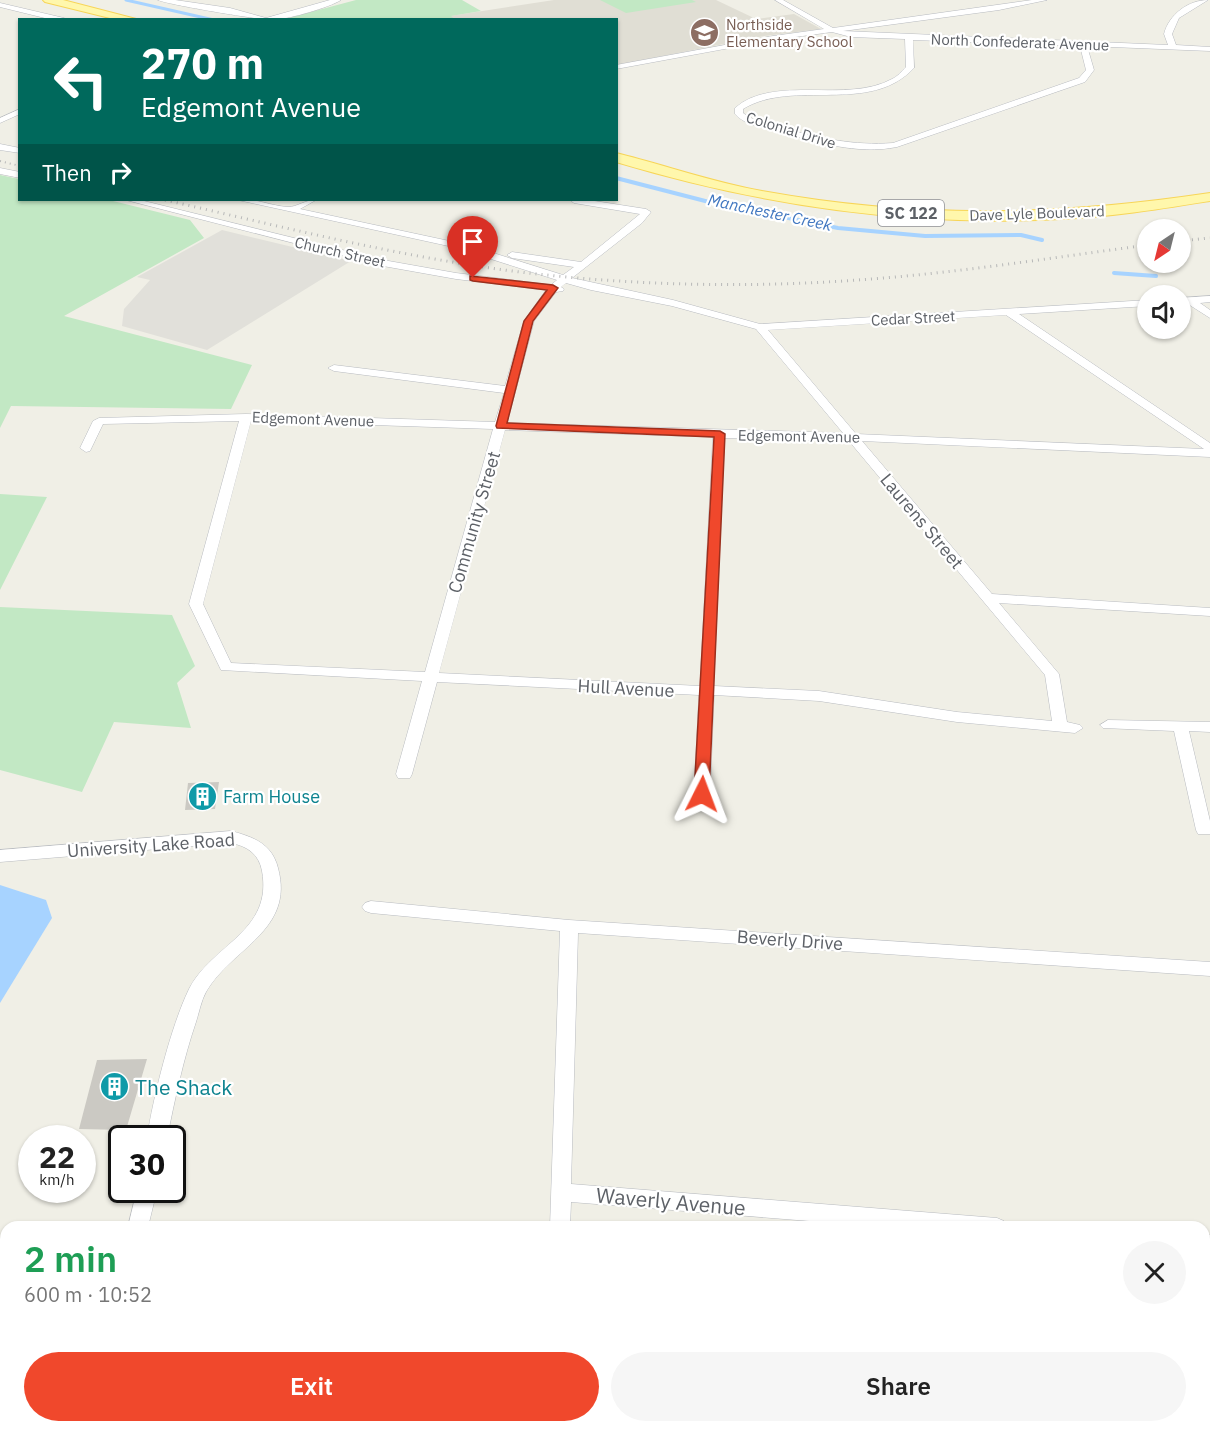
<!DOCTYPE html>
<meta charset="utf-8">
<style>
:root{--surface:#fff;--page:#f6f6f6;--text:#222;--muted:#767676;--accent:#f0482c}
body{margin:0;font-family:"IBM Plex Sans",sans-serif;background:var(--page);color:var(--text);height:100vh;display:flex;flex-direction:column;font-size:22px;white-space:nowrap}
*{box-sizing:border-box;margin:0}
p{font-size:20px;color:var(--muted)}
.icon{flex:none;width:33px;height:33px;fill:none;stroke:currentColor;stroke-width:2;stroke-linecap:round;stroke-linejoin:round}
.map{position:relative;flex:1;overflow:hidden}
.drawer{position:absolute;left:0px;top:1221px;width:1210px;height:212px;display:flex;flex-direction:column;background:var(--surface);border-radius:18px 18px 0 0;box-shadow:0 2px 4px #0004}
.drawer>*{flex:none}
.hud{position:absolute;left:18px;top:18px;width:600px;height:183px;border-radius:0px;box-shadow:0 2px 4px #0004;background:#00695c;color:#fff;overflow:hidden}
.needle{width:39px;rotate:215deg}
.fabs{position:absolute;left:1137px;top:219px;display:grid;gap:12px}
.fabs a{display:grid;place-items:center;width:54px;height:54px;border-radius:50%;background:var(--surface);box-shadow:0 2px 4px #0004;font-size:30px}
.speed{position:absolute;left:18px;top:1125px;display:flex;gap:12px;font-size:30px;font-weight:700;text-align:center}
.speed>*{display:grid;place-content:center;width:78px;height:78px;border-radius:50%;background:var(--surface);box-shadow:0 2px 4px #0004;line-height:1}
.speed small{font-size:15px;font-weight:400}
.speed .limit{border:3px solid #111;border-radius:9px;background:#fff;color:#111}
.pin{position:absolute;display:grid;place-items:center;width:51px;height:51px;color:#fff;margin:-62px -26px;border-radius:50% 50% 50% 0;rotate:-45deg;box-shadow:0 0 6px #0007}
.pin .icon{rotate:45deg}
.me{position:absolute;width:66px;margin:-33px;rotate:3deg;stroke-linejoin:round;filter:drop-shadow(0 0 4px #0008)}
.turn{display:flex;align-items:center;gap:21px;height:126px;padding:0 24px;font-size:27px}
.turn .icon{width:78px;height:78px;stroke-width:2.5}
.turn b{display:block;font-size:42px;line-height:51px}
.then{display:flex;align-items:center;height:57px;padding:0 24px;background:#0003;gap:12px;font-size:22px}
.round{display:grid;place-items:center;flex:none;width:63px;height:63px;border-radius:32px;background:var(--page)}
.summary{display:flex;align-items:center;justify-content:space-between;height:102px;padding:0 24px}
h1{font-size:36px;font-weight:600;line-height:45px;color:#1e9e55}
.cta{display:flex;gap:12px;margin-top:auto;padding:12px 24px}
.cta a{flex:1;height:69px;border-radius:36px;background:var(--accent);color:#fff;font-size:24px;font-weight:600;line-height:69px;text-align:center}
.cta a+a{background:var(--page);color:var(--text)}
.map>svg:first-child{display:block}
</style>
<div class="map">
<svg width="1210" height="1432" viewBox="0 0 1210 1432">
<rect width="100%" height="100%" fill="#f0efe6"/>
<path fill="#e1e0da" d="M222 230 351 261 207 350 122 326 124 309 150 280 137 277Z"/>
<path fill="#e0ded4" d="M554 0H716L756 19 794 14 821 29 764 36 617 65 616 20H456L450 16Z"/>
<path fill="#c2e8c4" d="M356 0H462L481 11 451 16 456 20H281Z
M600 0H692L696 2 626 13Z
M0 175 19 179 20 200H109L190 220 204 238 64 316 252 365 231 409 11 406 0 428Z
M0 494 47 497 0 590Z
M0 607 172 615 195 666 177 683 191 728 114 722 82 792 0 770Z"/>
<path fill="#a7d3ff" d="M0 885 46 900 52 918 0 1003Z"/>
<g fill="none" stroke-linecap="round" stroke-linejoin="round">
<path stroke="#a7d3ff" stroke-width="3" d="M126 0 214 20"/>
<path stroke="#a7d3ff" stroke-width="4" d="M616 178 713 203 838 228 925 236 1021 235 1042 240
M1114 273 1156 276"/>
</g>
<path fill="#cbc9c3" d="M219 782 215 809 185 810 188 783Z
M147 1059 126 1130 79 1129 97 1060Z"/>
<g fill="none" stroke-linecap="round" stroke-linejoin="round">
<defs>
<path id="street" d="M158 0H175L230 8 266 18 330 0H341C328 8 291 18 275 20 266 21 164 4 158 0Z
M775 0H783L833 28 1032 0H1047L999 10 843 31 1168 45 1164 34C1169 14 1189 0 1208 0L1179 18 1172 34 1176 45 1210 47V51L1087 46 1094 70 1085 82 897 147C857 155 816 142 777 131 763 127 746 126 735 114V108C773 74 847 104 892 79 897 77 902 71 906 67L905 39 851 37 832 32 773 40 616 69V65L773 36 824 29ZM913 40 1080 46 1086 70 1079 78 893 143C854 146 819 138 782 128 768 124 755 122 743 113V109C794 78 869 116 914 68Z
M0 3 64 18 67 20H53L0 7Z
M20 109V114L0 123V118Z
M0 144 20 148V153L0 150Z
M0 168 20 172V178L0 174Z
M126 200H140L383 260 456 273 551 285 557 280 453 247 238 200C256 198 271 206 288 207 297 207 305 200 316 200L300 209 468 245 563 275 574 267 512 258 507 255 512 252 581 262 640 214 574 203 570 200H588L646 209 651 212 642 223 572 278 673 300 760 324 1148 300V306L1019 314 1210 443V457L862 441 992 594 1210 608V616L999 603 1059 674 1067 722 1080 725 1083 728 1075 733 957 722 819 701 714 695 710 794 708 798H696L694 794 699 695 437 682 412 774 410 778H398L396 774 422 681 221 670 189 604 239 421 103 424 90 451 86 452 80 448 93 421 99 418 246 414 495 422 504 393 334 371 328 368 334 365 505 386 524 321 546 290 456 279 383 266ZM566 283 591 290 672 306 756 329 843 433 507 423 534 321 556 292 563 291 564 289 561 287ZM1006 315 1204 449 856 434 768 330ZM251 421 493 429 425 672 231 663 203 604ZM505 430 713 437 700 686 439 673ZM725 438 849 441 1045 675 1052 721 957 712 819 691 714 686Z
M1210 296V302L1200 303 1210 310V318L1188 304H1180V298Z
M1108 720 1210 722V732L1189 731 1210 821V834H1198L1196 830 1174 731 1103 728 1100 725Z
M231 831C254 837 272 844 278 868 295 931 231 948 206 992 201 1001 199 1013 196 1022 183 1060 175 1099 167 1138H147C153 1098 171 1026 189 989 212 944 273 932 262 871 259 854 247 846 231 843L0 862V850Z
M371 901 569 920 1210 962V976L578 933 571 1184 997 1218 1004 1221 1007 1227H885L571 1202 570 1227H550L560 931 371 913 365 911 362 907 365 903Z
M137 1190H157L148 1227H128Z
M1204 1235H1210V1253H1204Z
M96 1426H120V1432H96Z
M545 1426H569V1432H545Z"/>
<path id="primary" d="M43 0H63L140 20H118L45 2Z
M616 153C665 165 712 182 762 191 916 219 1056 216 1210 193V201C1160 209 1111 217 1061 219 908 227 763 206 616 162Z"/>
</defs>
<use href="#street" stroke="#b8bbc0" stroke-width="1"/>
<use href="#primary" stroke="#f7d558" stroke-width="2"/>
<use href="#street" fill="#fff" fill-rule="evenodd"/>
<use href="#primary" fill="#fff7ac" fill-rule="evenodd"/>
<path stroke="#b7b8b8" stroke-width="2" stroke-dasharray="1 4" stroke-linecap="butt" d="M0 161 20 166"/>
<path stroke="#b7b8b8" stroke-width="3" stroke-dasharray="1 5" stroke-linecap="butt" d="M165 200C288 228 411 260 537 274 647 286 760 288 871 279 964 272 1056 257 1148 245
M1180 241 1210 238"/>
</g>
<path fill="#f0482c" stroke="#9c2f1d" stroke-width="1.5" d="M470 276 553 285 558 288 533 321 507 423 720 431 725 434 709 794 707 797 702 798 694 794 714 437 497 428 496 426 524 321 547 290 473 281 470 280Z"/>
<defs>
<symbol id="school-disc" viewBox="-11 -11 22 22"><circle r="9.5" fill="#8d6e63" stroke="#fff"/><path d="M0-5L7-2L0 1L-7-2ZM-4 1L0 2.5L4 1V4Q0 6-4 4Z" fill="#fff"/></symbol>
<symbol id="building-disc" viewBox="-11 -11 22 22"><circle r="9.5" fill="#0f9aa8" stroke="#fff"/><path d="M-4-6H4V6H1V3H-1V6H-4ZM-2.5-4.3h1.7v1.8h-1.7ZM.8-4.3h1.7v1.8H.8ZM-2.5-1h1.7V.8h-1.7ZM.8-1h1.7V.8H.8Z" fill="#fff"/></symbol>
</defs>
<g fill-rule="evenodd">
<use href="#school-disc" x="688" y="16" width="33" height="33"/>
<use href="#building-disc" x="186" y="780" width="33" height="33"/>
<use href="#building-disc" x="98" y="1070" width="33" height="33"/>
</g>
<g text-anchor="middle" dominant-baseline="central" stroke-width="4.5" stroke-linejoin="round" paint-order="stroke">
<g font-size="15" fill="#785e54" stroke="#fff" text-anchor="start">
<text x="726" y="24">Northside<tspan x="726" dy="17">Elementary School</tspan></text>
</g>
<g font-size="15" fill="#5d6167" stroke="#fff">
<text transform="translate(1020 42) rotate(2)">North Confederate Avenue</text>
<text transform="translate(791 130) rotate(17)">Colonial Drive</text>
<text transform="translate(1037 213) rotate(-2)">Dave Lyle Boulevard</text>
<text transform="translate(340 252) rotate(13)">Church Street</text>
<text transform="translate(913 318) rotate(-3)">Cedar Street</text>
<text transform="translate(313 419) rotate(2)">Edgemont Avenue</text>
<text transform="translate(799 436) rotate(1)">Edgemont Avenue</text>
</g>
<g font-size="16" font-style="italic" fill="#4177c0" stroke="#fff">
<text transform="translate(770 212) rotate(12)">Manchester Creek</text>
</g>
<rect fill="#fff" stroke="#8e9095" stroke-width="1.5" x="878" y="200" width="66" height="26" rx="4.5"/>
<g font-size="16" font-weight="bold" fill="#5d6167">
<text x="911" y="213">SC 122</text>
</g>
<g font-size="18" fill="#5d6167" stroke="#fff">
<text transform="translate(922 521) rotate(50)">Laurens Street</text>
<text transform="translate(474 522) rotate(-74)">Community Street</text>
<text transform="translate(626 688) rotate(3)">Hull Avenue</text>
<text transform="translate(151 845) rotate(-4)">University Lake Road</text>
<text transform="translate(790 940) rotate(4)">Beverly Drive</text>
</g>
<g font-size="18" fill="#0d838f" stroke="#fff" text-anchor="start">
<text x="223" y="796">Farm House</text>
</g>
<g font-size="21" fill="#0d838f" stroke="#fff" text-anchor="start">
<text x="135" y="1087">The Shack</text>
</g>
<g font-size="21" fill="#5d6167" stroke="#fff">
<text transform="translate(671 1201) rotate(5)">Waverly Avenue</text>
</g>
</g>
</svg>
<div class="fabs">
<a><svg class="needle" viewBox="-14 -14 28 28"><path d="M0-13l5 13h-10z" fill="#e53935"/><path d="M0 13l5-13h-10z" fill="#767676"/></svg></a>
<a><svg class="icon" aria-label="sound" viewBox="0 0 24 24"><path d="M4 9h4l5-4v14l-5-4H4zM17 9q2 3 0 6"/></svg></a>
</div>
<div class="speed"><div>22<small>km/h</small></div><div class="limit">30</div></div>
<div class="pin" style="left:473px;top:278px;background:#d93025"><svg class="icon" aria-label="arrive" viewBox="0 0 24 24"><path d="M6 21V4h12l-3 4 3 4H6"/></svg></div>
<svg class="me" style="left:702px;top:794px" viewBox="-20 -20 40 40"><path d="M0-17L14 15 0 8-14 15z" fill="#f0482c" stroke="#fff" stroke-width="4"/></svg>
<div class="hud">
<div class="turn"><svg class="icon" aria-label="left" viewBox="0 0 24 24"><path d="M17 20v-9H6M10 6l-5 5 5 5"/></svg><div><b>270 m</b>Edgemont Avenue</div></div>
<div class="then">Then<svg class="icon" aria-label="right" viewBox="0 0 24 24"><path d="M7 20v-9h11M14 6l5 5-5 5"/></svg></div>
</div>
<section class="drawer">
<div class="summary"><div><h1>2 min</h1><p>600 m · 10:52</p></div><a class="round"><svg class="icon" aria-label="close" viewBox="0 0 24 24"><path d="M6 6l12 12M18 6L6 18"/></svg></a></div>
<div class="cta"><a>Exit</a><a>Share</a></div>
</section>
</div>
